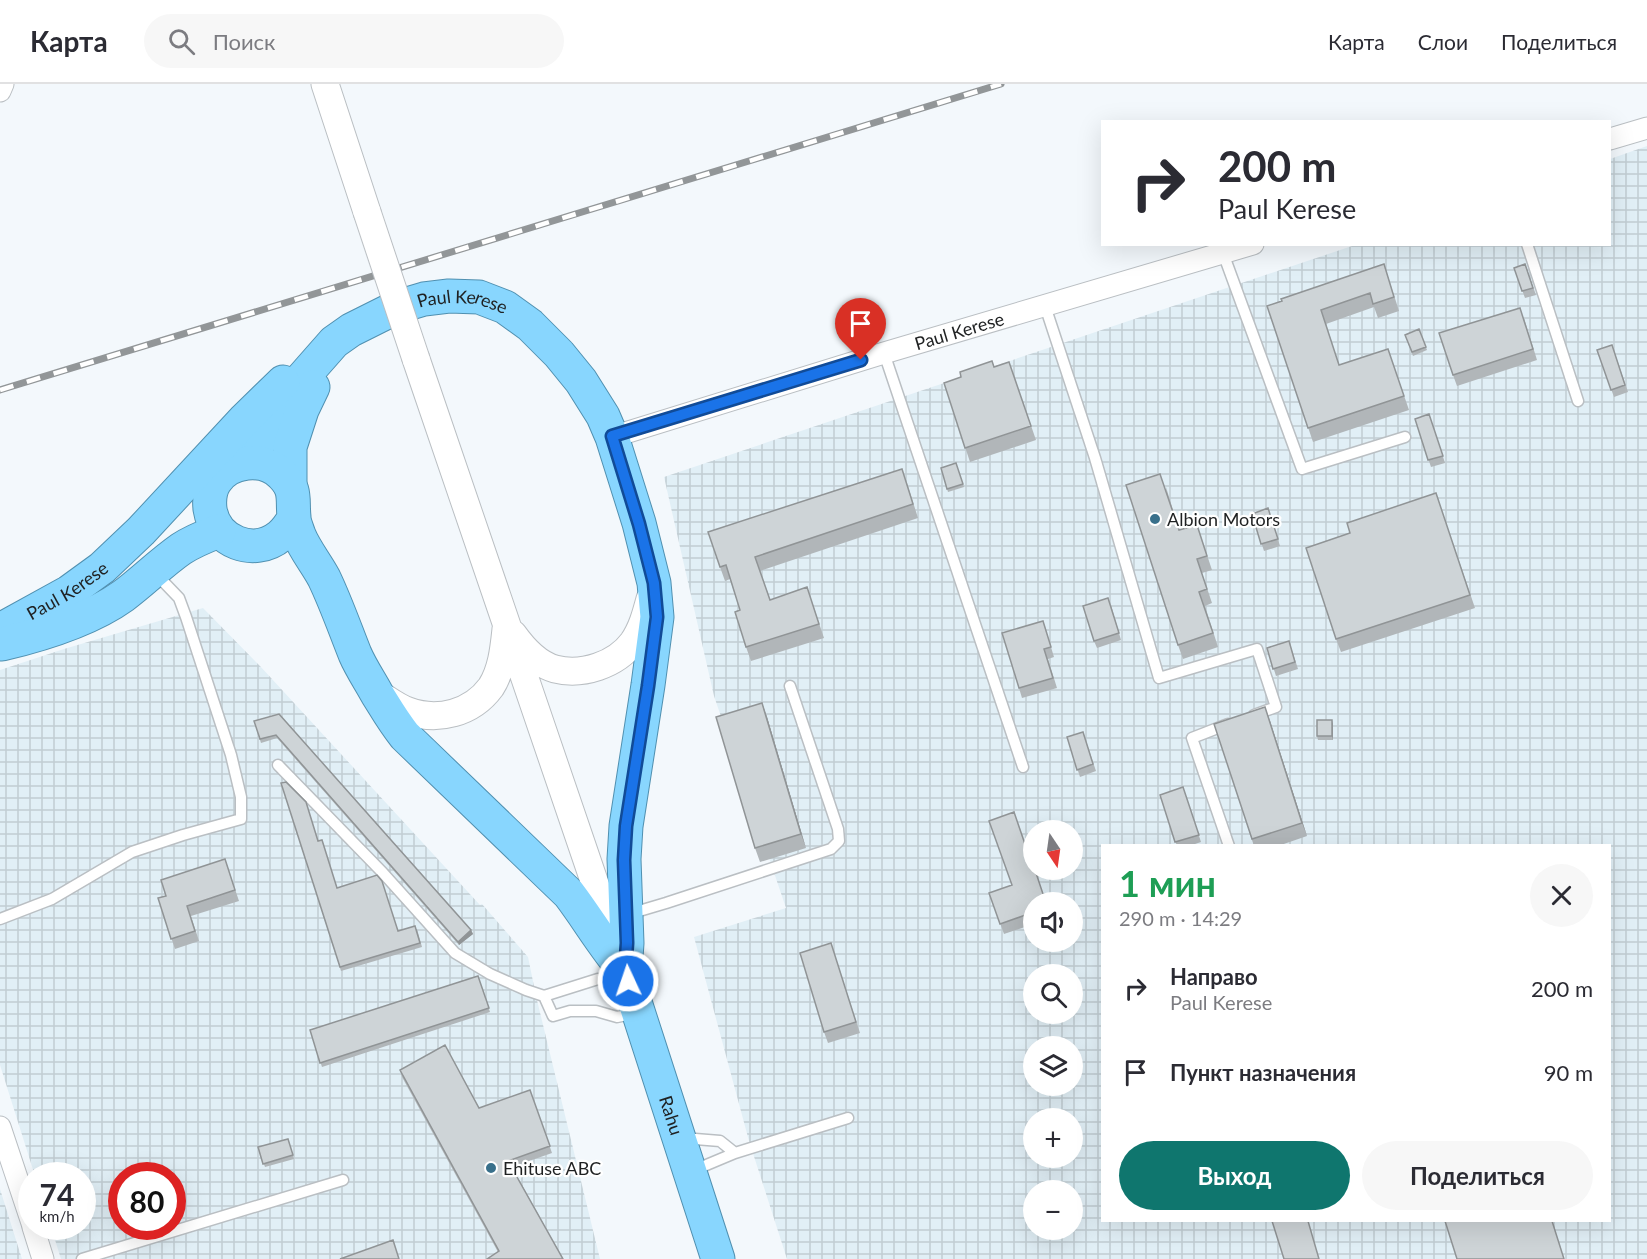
<!DOCTYPE html>
<html lang="ru">
<meta charset="utf-8">
<style>
:root{--surface:#fff;--page:#f7f7f7;--text:#2b2b33;--muted:#7c7c81;--line:#e1e1e2;--accent:#0f766e}
body{margin:0;font-family:Lato,sans-serif;background:var(--page);color:var(--text);height:100vh;display:flex;flex-direction:column;font-size:22px;white-space:nowrap}
*{box-sizing:border-box;margin:0}
p{font-size:20px;color:var(--muted)}
.icon{flex:none;width:33px;height:33px;fill:none;stroke:currentColor;stroke-width:2;stroke-linecap:round;stroke-linejoin:round}
.map{position:relative;flex:1;overflow:hidden}
.side{position:absolute;left:1101px;top:760px;width:510px;height:378px;display:flex;flex-direction:column;background:var(--surface);border-radius:0px;box-shadow:0 6px 24px #0002}
.side>*{flex:none}
.guide{position:absolute;left:1101px;top:36px;width:510px;height:126px;border-radius:0px;box-shadow:0 6px 24px #0002;background:#fff;color:var(--text);overflow:hidden}
.needle{width:39px;rotate:167deg}
.buttons{position:absolute;left:1023px;top:736px;display:grid;gap:12px}
.buttons a{display:grid;place-items:center;width:60px;height:60px;border-radius:50%;background:var(--surface);box-shadow:0 6px 24px #0002;font-size:30px}
.speed{position:absolute;left:18px;top:1078px;display:flex;gap:12px;font-size:30px;font-weight:700;text-align:center}
.speed>*{display:grid;place-content:center;width:78px;height:78px;border-radius:50%;background:var(--surface);box-shadow:0 6px 24px #0002;line-height:1}
.speed small{font-size:15px;font-weight:400}
.speed .limit{border:9px solid #d22;background:#fff;color:#111}
.pin{position:absolute;display:grid;place-items:center;width:51px;height:51px;color:#fff;margin:-62px -26px;border-radius:50% 50% 50% 0;rotate:-45deg;box-shadow:0 0 6px #0007}
.pin .icon{rotate:45deg}
.me{position:absolute;width:66px;margin:-33px;rotate:357deg;stroke-linejoin:round;filter:drop-shadow(0 0 4px #0008)}
.turn{display:flex;align-items:center;gap:21px;height:126px;padding:0 18px;font-size:27px}
.turn .icon{width:78px;height:78px;stroke-width:2.5}
.turn b{display:block;font-size:42px;line-height:51px}
.round{display:grid;place-items:center;flex:none;width:63px;height:63px;border-radius:32px;background:var(--page)}
.headline{display:flex;align-items:center;justify-content:space-between;height:102px;padding:0 18px}
h1{font-size:36px;font-weight:700;line-height:45px;color:#1e9e55}
.action{display:flex;gap:12px;margin-top:auto;padding:12px 18px}
.action a{flex:1;height:69px;border-radius:36px;background:var(--accent);color:#fff;font-size:24px;font-weight:700;line-height:69px;text-align:center}
.action a+a{background:var(--page);color:var(--text)}
ul{padding:0;list-style:none}
li{display:flex;align-items:center;gap:18px;height:84px;padding:0 18px}
li div{flex:1}
li b{display:block;font-size:22px}
li em{font-style:normal}
header{display:flex;align-items:center;gap:36px;box-sizing:border-box;height:84px;padding:0 30px;background:var(--surface);border-bottom:2px solid var(--line)}
header strong{font-size:28px}
nav{display:flex;gap:33px;margin-inline-start:auto;font-size:21px}
.search{width:420px;height:54px;background:var(--page);display:flex;align-items:center;gap:15px;box-sizing:border-box;padding:0 21px;border-radius:33px;color:var(--muted);font-size:22px}
.map>svg:first-child{display:block}
</style>
<header>
<strong>Карта</strong>
<div class="search"><svg class="icon" aria-label="search" viewBox="0 0 24 24"><circle cx="10" cy="10" r="6"/><path d="M15 15l6 6"/></svg>Поиск</div>
<nav><a>Карта</a><a>Слои</a><a>Поделиться</a></nav>
</header>
<div class="map">
<svg width="1647" height="1175" viewBox="0 0 1647 1175">
<defs>
<pattern id="industrial-grid" width="8" height="8" patternUnits="userSpaceOnUse" patternTransform="scale(1.5)"><rect width="8" height="8" fill="#e1eff6"/><path d="M0 4h8M4 0v8" fill="none" stroke="#c1cdd3"/></pattern>
</defs>
<rect width="100%" height="100%" fill="#f3f8fc"/>
<path fill="url(#industrial-grid)" fill-rule="evenodd" d="M1647 62V1175H787L749 1057 694 853 786 824 714 612 664 393 1355 161 1610 160V75ZM1034 747H1072V786H1034ZM1102 762H1610V1137H1102ZM1034 819H1072V858H1034ZM1034 891H1072V930H1034ZM1034 963H1072V1002H1034ZM1034 1035H1072V1074H1034ZM1034 1107H1072V1146H1034Z
M203 524 260 582 480 821 482 820 528 873 536 912 600 1175H61L51 1143H82V1092H35L0 981V586L64 565ZM122 1092H172V1143H122Z
M0 1105 22 1175H0Z"/>
<g fill="none" stroke-linecap="round" stroke-linejoin="round">
<defs>
<path id="service" d="M1527 160 1578 317
M1223 169 1302 385 1405 353
M1045 222 1095 374 1159 594 1257 565 1276 623 1254 631
M884 269 1023 683
M1228 640 1192 654 1229 762
M278 681 383 789 455 869 490 890 526 906 544 912 598 895 624 896
M629 830 666 819 831 765 839 757 838 745 790 602
M0 835 52 815 132 768 183 751 241 735V713L231 671 186 533 179 514 155 489
M544 912 553 932 570 927H596L617 933 636 929
M683 1054 720 1057 735 1069
M692 1087 735 1069 848 1034
M82 1175 343 1096"/>
<g id="minor">
<path d="M0 7 3 0"/>
<path d="M1610 55 1647 44"/>
<path id="s1" d="M612 353 884 269 1253 160"/>
<path d="M0 1043 32 1139"/>
<path d="M33 1143 43 1175"/>
</g>
<path id="tertiary" d="M325 0 367 128
M416 275 619 870
M513 550C523 564 537 580 555 585 582 592 616 581 633 558 642 545 646 530 650 515
M377 609C387 615 397 623 408 627 438 638 472 629 491 603 502 586 504 564 506 545"/>
<g id="trunk">
<path id="s2" d="M240 380 260 357 290 308 334 258 351 246 397 223 424 215 449 212 479 213 505 223 530 241 559 270 581 297 603 332 612 353 639 439 654 499 657 533 648 601 626 742 624 775 627 859 625 887 718 1175"/>
<path d="M290 401V363L302 326 313 303"/>
<path d="M294 434C290 441 286 447 280 452 254 473 215 458 210 425 209 416 210 406 215 398 229 376 264 372 282 391 297 406 292 415 294 433 294 438 297 445 299 451 305 466 316 479 324 494 336 519 345 545 355 570 361 584 370 597 377 610 387 626 393 637 405 652L569 810C588 835 604 863 625 887"/>
<path id="s3" d="M0 546 69 508 102 484 141 447 245 335 283 298"/>
<path d="M2 560C40 551 91 535 123 512 143 497 161 479 181 465 193 457 206 452 219 447"/>
</g>
</defs>
<use href="#service" stroke="#babfc3" stroke-width="13"/>
<use href="#minor" stroke="#babfc3" stroke-width="23"/>
<use href="#tertiary" stroke="#babfc3" stroke-width="29"/>
<use href="#trunk" stroke="#5090b0" stroke-width="35"/>
<use href="#service" stroke="#fff" stroke-width="10"/>
<use href="#minor" stroke="#fff" stroke-width="21"/>
<use href="#tertiary" stroke="#fff" stroke-width="27"/>
<use href="#trunk" stroke="#88d6fe" stroke-width="33"/>
<defs>
<path id="rail" d="M0 306 1001 0"/>
</defs>
<use href="#rail" stroke="#929698" stroke-width="7"/>
<use href="#rail" stroke="#fff" stroke-width="4.5" stroke-dasharray="14" stroke-linecap="butt"/>
<defs>
<path id="tertiary-bridge" d="M367 128 416 275"/>
</defs>
<use href="#tertiary-bridge" stroke="#babfc3" stroke-width="29" stroke-linecap="butt"/>
<use href="#tertiary-bridge" stroke="#fff" stroke-width="27"/>
</g>
<path fill="#b1b6b9" d="M1384 180 1399 227 1378 234 1374 223 1326 240 1339 281 1388 265 1409 326 1313 358 1267 222Z
M1525 180 1536 211 1525 214 1514 184Z
M1524 234 1537 276 1457 302 1453 291Z
M1419 245 1427 266 1413 272 1405 251Z
M1612 261 1628 308 1614 313 1597 266Z
M1009 278 1036 356 970 378 944 299Z
M1429 330 1445 379 1431 383 1415 335Z
M956 379 964 403 948 408 941 384Z
M907 399 918 434 760 487 770 516 807 503 824 554 751 577 746 563 740 526 730 495 725 497 720 483Z
M1166 403 1179 446 1197 441 1212 486 1202 489 1212 519 1205 522 1218 563 1183 575 1178 561Z
M1436 409 1475 524 1341 568 1336 555Z
M1268 424 1280 462 1264 467 1252 430Z
M1111 521 1121 556 1097 564 1094 557Z
M1043 537 1054 573 1048 575 1057 604 1022 614 1019 604Z
M1289 557 1298 585 1276 592 1267 564Z
M279 630 471 846 473 850 459 861 277 654 261 659 254 637Z
M767 633 806 764 760 778 755 764Z
M1270 637 1307 752 1278 762H1254L1214 640Z
M1333 640V656H1318L1317 652Z
M1083 648 1096 687 1080 693 1067 653Z
M281 699 318 757 337 804 398 847 417 845 422 863 341 887Z
M1183 703 1201 758 1189 762H1177L1160 711Z
M1034 760V786H1040L1036 787 1034 819V840L1004 850 989 809 1012 801 1027 763Z
M225 775 239 817 191 832 199 857 175 865 158 814 166 812Z
M831 859 860 949 828 959 824 948Z
M478 892 490 928 322 983 310 946Z
M400 986 479 1024 530 1006 552 1069 512 1083 563 1175 498 1168 402 993Z
M288 1055 294 1075 265 1083 258 1063Z"/>
<path fill="#909496" d="M762 619 767 633 806 764 801 750Z
M1265 623 1270 637 1307 752 1302 739Z
M1332 636 1333 640V656L1332 652Z
M471 846 473 850 459 861 458 858Z"/>
<path fill="#ced4d7" stroke="#909496" stroke-width="1.5" d="M1384 180 1394 213 1373 220 1370 209 1321 226 1339 281 1388 265 1404 312 1308 344 1267 222 1282 217 1281 215Z
M1525 180 1533 204 1522 207 1514 184Z
M1520 224 1533 265 1453 291 1439 249Z
M1419 245 1426 263 1412 268 1405 251Z
M1612 261 1625 301 1611 306 1597 266Z
M992 277 994 283 1009 278 1031 342 965 364 944 299 961 293 960 288Z
M1429 330 1443 372 1428 376 1415 335Z
M956 379 963 400 947 405 941 384Z
M902 385 913 420 755 473 770 516 807 503 819 540 746 563 735 528 740 526 726 481 720 483 708 448Z
M1160 390 1179 446 1197 441 1207 472 1197 475 1207 505 1199 508 1213 549 1178 561 1126 401Z
M1436 409 1470 511 1336 555 1306 464 1350 449 1347 439Z
M1268 424 1278 455 1261 460 1252 430Z
M1108 514 1119 549 1094 557 1083 522Z
M1043 537 1051 563 1044 565 1053 594 1019 604 1002 549Z
M1289 557 1295 578 1273 585 1267 564Z
M762 619 801 750 755 764 716 633Z
M1265 623 1302 739 1252 755 1214 640Z
M279 630 471 846 458 858 276 651 260 655 254 637Z
M1317 636H1332V652H1317Z
M1083 648 1093 680 1077 686 1067 653Z
M286 698 306 718 318 757 322 756 337 804 377 791 382 797 398 847 415 842 420 859 340 883 281 699Z
M1183 703 1199 751 1175 758 1160 711Z
M1014 728 1026 763 1034 760V776L1032 777 1034 782V786H1035L1046 819H1034V828L1000 840 989 809 1012 801 989 737Z
M225 775 235 806 187 822 195 847 171 855 158 814 166 812 161 796Z
M831 859 856 938 824 948 800 869Z
M478 892 489 924 320 979 310 946Z
M445 961 479 1024 530 1006 550 1062 508 1077 563 1175H487L499 1167 400 986Z
M288 1055 293 1071 263 1080 258 1063Z
M1272 1137H1308L1319 1175H1284Z
M1445 1137H1552L1564 1175H1457Z
M393 1156 399 1175H340Z"/>
<g fill="none" stroke-linecap="round" stroke-linejoin="round">
<defs>
<path id="route" d="M628 897 625 887 627 859 624 776 626 742 648 602 657 533 654 499 639 440 612 352 861 276"/>
</defs>
<use href="#route" stroke="#114b97" stroke-width="15"/>
<use href="#route" stroke="#1a73e8" stroke-width="10"/>
</g>
<g fill="#39708b" stroke="#fff" stroke-width="2">
<circle cx="1155" cy="435" r="6"/>
<circle cx="491" cy="1084" r="6"/>
</g>
<g text-anchor="middle" dominant-baseline="central" stroke-width="4.5" stroke-linejoin="round" paint-order="stroke">
<g font-size="18" fill="#1f2122" stroke="#fff">
<text stroke="none"><textPath href="#s2" startOffset="294">Paul Kerese</textPath></text>
<text stroke="none"><textPath href="#s1" startOffset="363">Paul Kerese</textPath></text>
<text stroke="none"><textPath href="#s3" startOffset="78">Paul Kerese</textPath></text>
<text stroke="none"><textPath href="#s2" startOffset="1203">Rahu</textPath></text>
</g>
<g font-size="18" fill="#1f2122" stroke="#fff" text-anchor="start">
<text x="1167" y="435">Albion Motors</text>
<text x="503" y="1084">Ehituse ABC</text>
</g>
</g>
</svg>
<div class="buttons">
<a><svg class="needle" viewBox="-14 -14 28 28"><path d="M0-13l5 13h-10z" fill="#e53935"/><path d="M0 13l5-13h-10z" fill="#7c7c81"/></svg></a>
<a><svg class="icon" aria-label="sound" viewBox="0 0 24 24"><path d="M4 9h4l5-4v14l-5-4H4zM17 9q2 3 0 6"/></svg></a>
<a><svg class="icon" aria-label="search" viewBox="0 0 24 24"><circle cx="10" cy="10" r="6"/><path d="M15 15l6 6"/></svg></a>
<a><svg class="icon" aria-label="layers" viewBox="0 0 24 24"><path d="M12 4l9 5-9 5-9-5zM3 14l9 5 9-5"/></svg></a>
<a>+</a>
<a>−</a>
</div>
<div class="speed"><div>74<small>km/h</small></div><div class="limit">80</div></div>
<div class="pin" style="left:861px;top:276px;background:#d93025"><svg class="icon" aria-label="arrive" viewBox="0 0 24 24"><path d="M6 21V4h12l-3 4 3 4H6"/></svg></div>
<svg class="me" style="left:628px;top:897px" viewBox="-20 -20 40 40"><circle r="17" fill="#1a73e8" stroke="#fff" stroke-width="3"/><path d="M0-11L8 9 0 5-8 9z" fill="#fff"/></svg>
<div class="guide">
<div class="turn"><svg class="icon" aria-label="right" viewBox="0 0 24 24"><path d="M7 20v-9h11M14 6l5 5-5 5"/></svg><div><b>200 m</b>Paul Kerese</div></div>
</div>
<section class="side">
<div class="headline"><div><h1>1 мин</h1><p>290 m · 14:29</p></div><a class="round"><svg class="icon" aria-label="close" viewBox="0 0 24 24"><path d="M6 6l12 12M18 6L6 18"/></svg></a></div>
<ul>
<li><svg class="icon" aria-label="right" viewBox="0 0 24 24"><path d="M7 20v-9h11M14 6l5 5-5 5"/></svg><div><b>Направо</b><p>Paul Kerese</p></div><em>200 m</em></li>
<li><svg class="icon" aria-label="arrive" viewBox="0 0 24 24"><path d="M6 21V4h12l-3 4 3 4H6"/></svg><div><b>Пункт назначения</b></div><em>90 m</em></li>
</ul>
<div class="action"><a>Выход</a><a>Поделиться</a></div>
</section>
</div>
